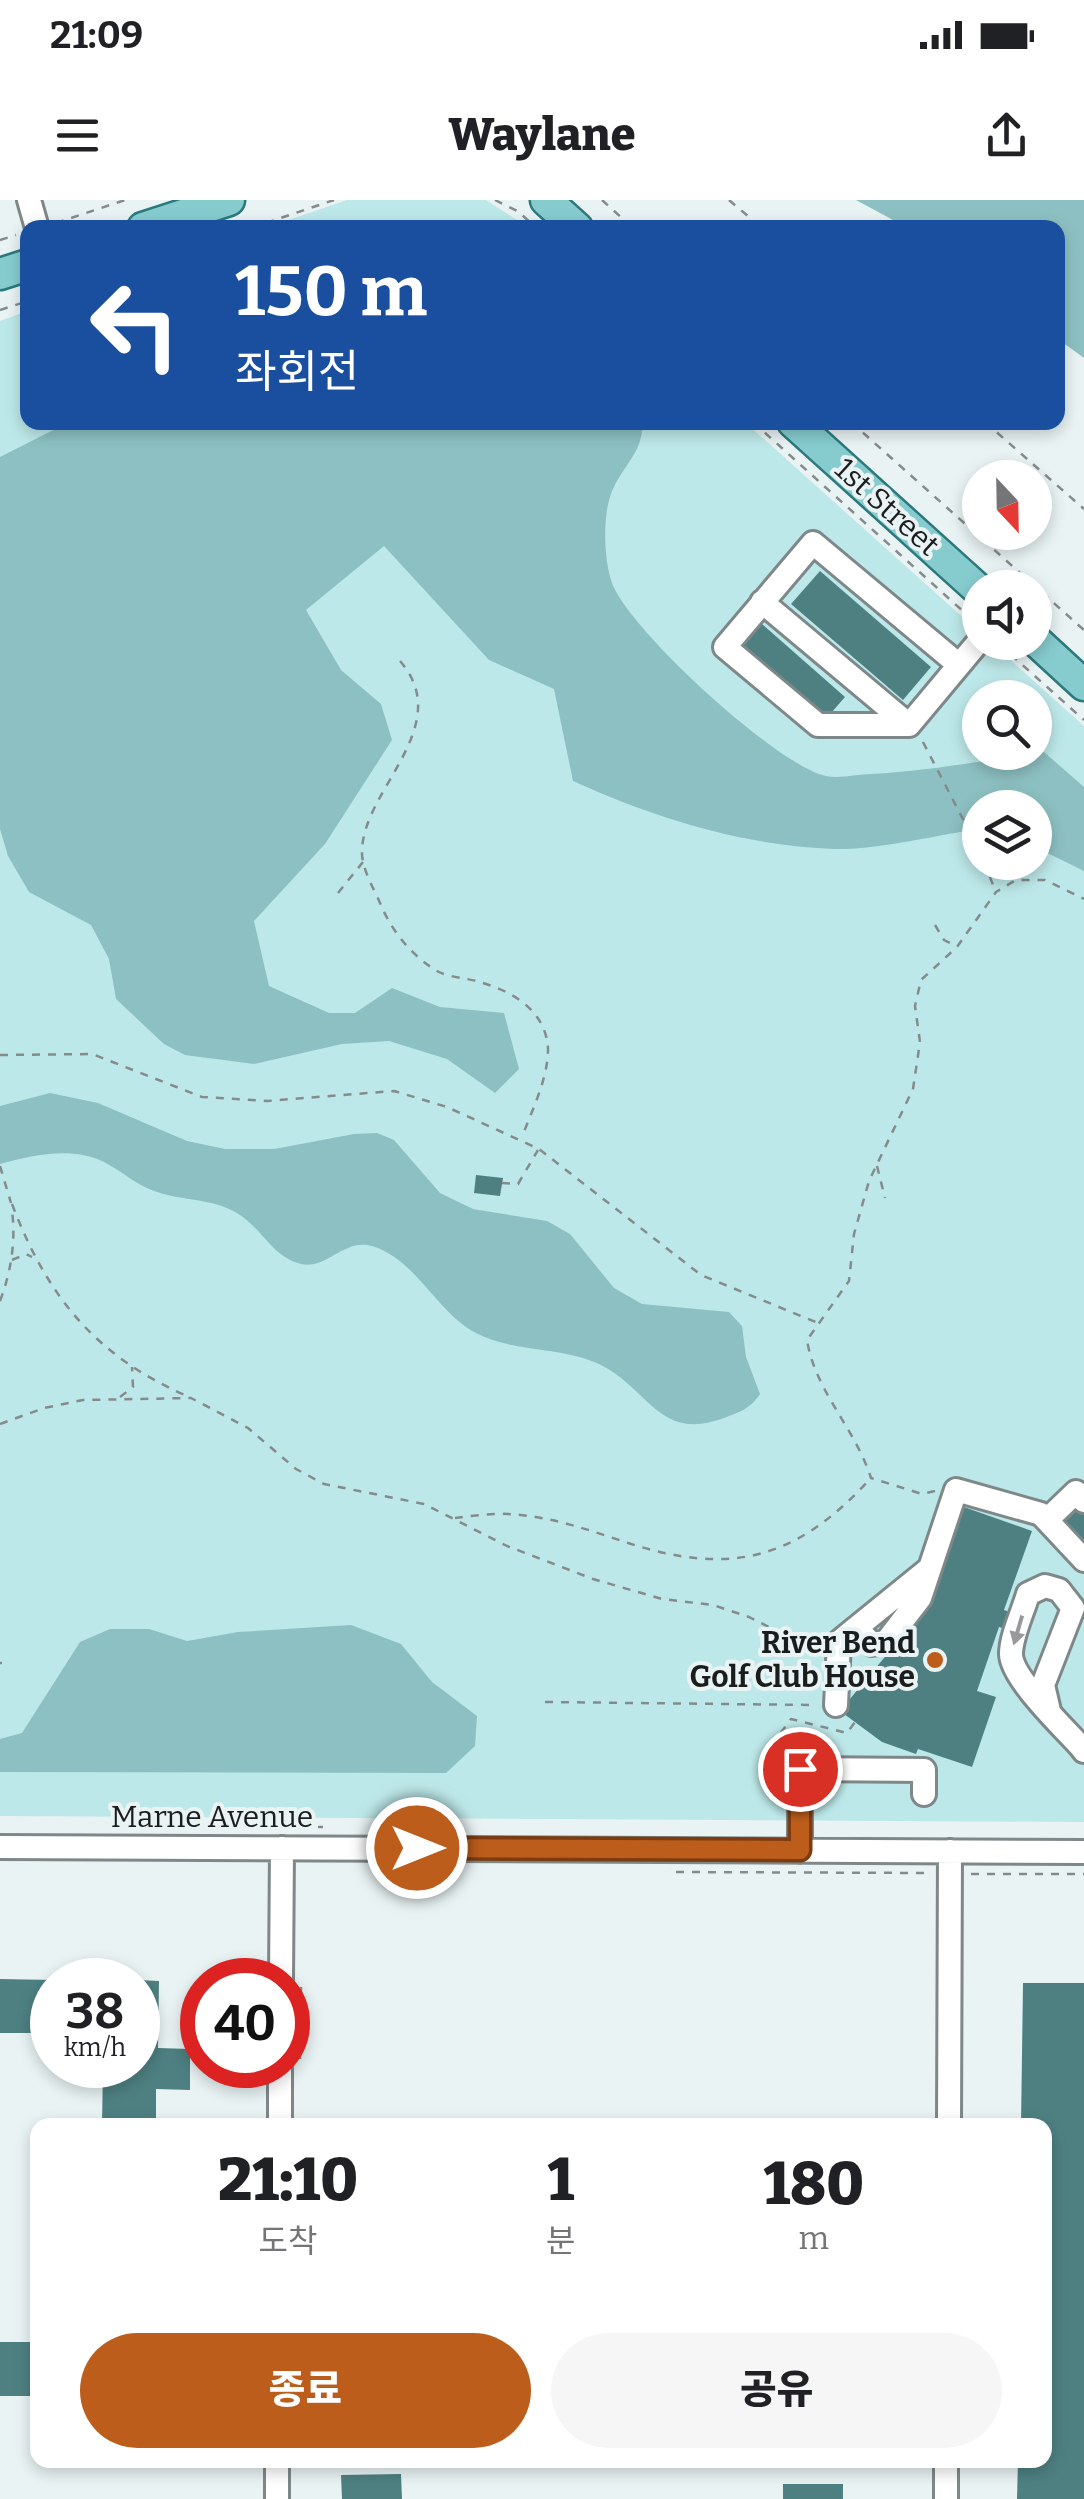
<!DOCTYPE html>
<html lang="ko">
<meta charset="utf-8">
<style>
:root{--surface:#fff;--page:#f6f6f6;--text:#202124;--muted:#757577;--accent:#bd5d1b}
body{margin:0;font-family:Bitter,"Noto Sans KR",serif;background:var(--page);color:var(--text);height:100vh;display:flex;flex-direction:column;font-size:38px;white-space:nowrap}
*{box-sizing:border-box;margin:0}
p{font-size:32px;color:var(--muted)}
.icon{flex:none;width:55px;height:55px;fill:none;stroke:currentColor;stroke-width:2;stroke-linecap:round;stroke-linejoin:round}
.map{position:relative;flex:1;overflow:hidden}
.sheet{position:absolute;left:30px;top:1918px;width:1022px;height:350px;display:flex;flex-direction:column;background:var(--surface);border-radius:20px;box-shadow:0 5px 15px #0003}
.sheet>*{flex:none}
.hud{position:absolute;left:20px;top:20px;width:1045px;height:210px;border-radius:20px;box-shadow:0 5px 15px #0003;background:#1a4fa0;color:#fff;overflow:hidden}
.needle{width:65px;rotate:158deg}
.tools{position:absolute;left:962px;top:260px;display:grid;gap:20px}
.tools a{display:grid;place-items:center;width:90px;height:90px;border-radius:50%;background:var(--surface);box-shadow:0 5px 15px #0003;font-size:50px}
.speed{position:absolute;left:30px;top:1758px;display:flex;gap:20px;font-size:50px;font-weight:700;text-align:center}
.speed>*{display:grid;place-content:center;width:130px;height:130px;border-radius:50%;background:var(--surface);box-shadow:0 5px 15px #0003;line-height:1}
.speed small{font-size:25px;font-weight:400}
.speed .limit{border:15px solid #d22;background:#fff;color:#111}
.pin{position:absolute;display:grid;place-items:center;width:85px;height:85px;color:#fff;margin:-42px;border:5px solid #fff;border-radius:50%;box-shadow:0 2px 10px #0007}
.me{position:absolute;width:110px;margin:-55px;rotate:90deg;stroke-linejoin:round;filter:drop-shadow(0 0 8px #0008)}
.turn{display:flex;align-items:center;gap:35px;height:210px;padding:0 50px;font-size:45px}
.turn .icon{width:130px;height:130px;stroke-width:2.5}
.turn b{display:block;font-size:70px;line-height:85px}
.eta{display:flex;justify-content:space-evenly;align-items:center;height:170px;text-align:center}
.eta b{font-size:60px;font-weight:800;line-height:70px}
.action{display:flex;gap:20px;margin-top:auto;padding:20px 50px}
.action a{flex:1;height:115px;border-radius:60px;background:var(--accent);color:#fff;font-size:40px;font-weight:800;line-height:115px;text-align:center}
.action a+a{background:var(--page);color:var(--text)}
.status{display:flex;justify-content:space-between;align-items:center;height:70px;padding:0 50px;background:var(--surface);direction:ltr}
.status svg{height:28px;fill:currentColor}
header{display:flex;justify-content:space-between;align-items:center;height:130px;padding:0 50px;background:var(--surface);font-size:45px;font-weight:800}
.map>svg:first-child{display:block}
</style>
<div class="status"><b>21:09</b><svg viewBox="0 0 49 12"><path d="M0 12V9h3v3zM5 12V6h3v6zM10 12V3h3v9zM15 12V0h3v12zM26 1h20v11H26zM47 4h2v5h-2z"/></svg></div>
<header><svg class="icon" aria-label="menu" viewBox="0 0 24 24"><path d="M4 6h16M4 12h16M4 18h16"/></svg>Waylane<svg class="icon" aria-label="share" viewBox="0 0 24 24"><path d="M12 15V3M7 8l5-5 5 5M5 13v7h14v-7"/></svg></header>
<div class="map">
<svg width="1084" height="2299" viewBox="0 0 1084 2299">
<rect width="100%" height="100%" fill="#e9f3f4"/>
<path fill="#bde8e9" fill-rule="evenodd" d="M347 0H486L528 27H268Z
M27 111 28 222 746 223 1084 526V1622L0 1616V121ZM980 498H1035V552H980ZM980 608H1035V662H980Z"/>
<path fill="#8dc0c2" d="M856 0H1084V158L1058 139V28L906 27Z
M642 223C644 254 619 268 610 297 603 319 604 357 611 380 624 426 779 567 826 576 839 579 858 574 871 574 930 571 986 560 1044 552L1084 587V671L1035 647V608H980V629C935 635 879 650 834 649 745 646 654 618 573 581L554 489 489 460 384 346 306 410 341 470 381 504 392 540 325 644 254 721 269 786 329 813H355L392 788 440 807 504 813 519 869 495 893 447 859 389 841 342 844 254 864 185 855 164 844 116 799 109 759 91 725 29 692 8 656 0 629V257L67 223Z
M50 893 98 903 187 941 225 949H274L354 934 377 933 394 940 440 993 473 1009 547 1021 570 1034 614 1088 642 1104 729 1112 742 1126 746 1157 760 1194C750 1209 740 1212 724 1218 659 1242 650 1190 601 1165 563 1146 514 1153 476 1133 436 1112 417 1060 372 1046 344 1038 326 1070 301 1064 272 1057 262 1028 237 1013 212 998 183 1001 157 992 137 986 122 971 104 962 72 946 33 955 0 964V906Z
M351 1425 401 1444 432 1482 477 1516 475 1546 446 1573 0 1572V1539L22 1533 80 1442 110 1429H149L187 1441 238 1432Z"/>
<path fill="#4e8082" d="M820 371 931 467 903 500 791 404Z
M762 424 845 497 825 520 742 447Z
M476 975 503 978 500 996 474 993Z
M1084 1304V1346L1063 1323Z
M964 1307 1032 1331 1004 1410 1013 1413 1008 1430 999 1427 977 1491 996 1497 972 1567 918 1549 916 1554 882 1542 840 1511 932 1400Z
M0 1779 52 1780V1833H0Z
M138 1780 159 1781 158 1848 190 1849V1890L156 1889V1925H102L103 1865H138Z
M1023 1783H1084V2299H1017L1018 2260H1045V1925H1021Z
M0 2142H38V2196H0Z
M401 2274 402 2299H342L341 2275Z
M783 2284H843V2299H783Z"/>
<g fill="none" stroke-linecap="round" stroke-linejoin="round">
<defs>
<path id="minor" d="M29 0 37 28
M762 402 909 525
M909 525H818L725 447 813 343 959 465
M909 525 980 440
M1048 1319 1076 1292 1084 1301
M930 1368 856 1428 872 1444 886 1442 920 1398 956 1290 1041 1314 1084 1360
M836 1505 839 1442 856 1428
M1049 1511 1043 1485 1073 1408 1059 1390 1045 1386 1028 1394C1023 1412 1011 1436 1011 1454 1011 1478 1065 1529 1081 1547L1084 1551
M0 1647 1084 1652
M800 1651V1569L924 1570V1594
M281 1780 282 1648
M280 1925V1865
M949 1925 950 1651
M277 2299V2260
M946 2299V2260"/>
<path id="major" d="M546 0 577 28
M143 28 229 0
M0 74 28 65
M793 222 980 391
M1035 440 1084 485"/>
</defs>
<use href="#minor" stroke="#7f8889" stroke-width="28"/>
<use href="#major" stroke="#2c797c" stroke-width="35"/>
<path stroke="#858b8c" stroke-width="2.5" stroke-dasharray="8 8" stroke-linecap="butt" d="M495 0 519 12 536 28
M602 0 633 28
M729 0 762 28
M56 23 125 0
M251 28 334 0
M0 40 16 35
M0 110 28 101
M753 222 975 422
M851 222 1084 430
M985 222 1084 309
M999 444 1084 520
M400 461C457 527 361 590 362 653 362 669 374 689 380 703 391 730 412 757 439 772 449 777 465 778 476 781 510 790 546 809 548 849 548 879 532 910 522 937
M923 542 980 652
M984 662 995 690
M338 693 363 662
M935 725 944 740 954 745
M0 855 92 854 202 897 267 901 394 891 447 907 539 949 701 1075 818 1123
M0 966 11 1003
M877 966 885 998
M502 983 518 984 538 950
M12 1004C47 1096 95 1156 187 1196
M12 1060 26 1054 32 1057
M0 1101C11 1072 16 1041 12 1011
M120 1197 133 1187 132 1167
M0 1224 44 1208 83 1200 191 1198 248 1228 296 1269 324 1284 424 1304 507 1346 593 1379 662 1399 713 1405 749 1417 795 1440 819 1445
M935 1291 922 1294 871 1278C855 1228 815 1191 807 1140L849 1081 854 1034 869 981 913 889 920 842 915 806 921 780 957 747 996 692 1016 680H1045L1084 699
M455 1318C472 1316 491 1313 508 1314 550 1316 589 1330 628 1343 731 1376 796 1360 870 1279
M0 1463H2
M545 1502 814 1505
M771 1546 791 1519 847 1533 855 1522
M286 1627H323
M676 1672 928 1673
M971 1674H1084
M300 1859 301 1787"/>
<use href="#minor" stroke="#fff" stroke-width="22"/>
<use href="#major" stroke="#86cccf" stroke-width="30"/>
</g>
<defs><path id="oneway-solid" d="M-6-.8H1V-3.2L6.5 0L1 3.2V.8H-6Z" transform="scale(2.5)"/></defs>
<use fill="#98999a" href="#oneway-solid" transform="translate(1018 1430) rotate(106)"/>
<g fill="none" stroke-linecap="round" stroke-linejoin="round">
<defs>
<path id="route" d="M417 1648 800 1650V1569"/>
</defs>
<use href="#route" stroke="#7b3c12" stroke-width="25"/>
<use href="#route" stroke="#bd5d1b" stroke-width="18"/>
</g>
<circle fill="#bd5d1b" stroke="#e9f3f4" stroke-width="4" cx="935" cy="1460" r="10"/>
<g text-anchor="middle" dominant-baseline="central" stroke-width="8" stroke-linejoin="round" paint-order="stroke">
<g font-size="30" fill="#1a1d1e" stroke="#e9f3f4">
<text transform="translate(887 307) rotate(42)">1st Street</text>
<text x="212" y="1617">Marne Avenue</text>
</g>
<g font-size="30" font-weight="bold" fill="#1a1d1e" stroke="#e9f3f4" text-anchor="end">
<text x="915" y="1443">River Bend<tspan x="915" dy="34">Golf Club House</tspan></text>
</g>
</g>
</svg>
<div class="tools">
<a><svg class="needle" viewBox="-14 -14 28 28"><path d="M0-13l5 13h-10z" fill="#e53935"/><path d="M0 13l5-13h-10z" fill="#757577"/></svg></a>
<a><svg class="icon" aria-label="sound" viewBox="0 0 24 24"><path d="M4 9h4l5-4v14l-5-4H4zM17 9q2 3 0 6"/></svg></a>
<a><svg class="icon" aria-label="search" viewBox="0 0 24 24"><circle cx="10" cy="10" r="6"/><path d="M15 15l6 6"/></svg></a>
<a><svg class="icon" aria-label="layers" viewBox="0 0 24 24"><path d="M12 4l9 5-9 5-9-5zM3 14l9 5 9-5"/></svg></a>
</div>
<div class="speed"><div>38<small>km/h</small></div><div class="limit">40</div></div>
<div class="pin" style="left:800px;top:1569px;background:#d93025"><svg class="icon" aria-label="arrive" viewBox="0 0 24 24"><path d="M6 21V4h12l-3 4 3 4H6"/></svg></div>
<svg class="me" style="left:417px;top:1648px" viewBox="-20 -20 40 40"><circle r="17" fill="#bd5d1b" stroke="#fff" stroke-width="3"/><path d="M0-11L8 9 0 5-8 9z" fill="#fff"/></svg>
<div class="hud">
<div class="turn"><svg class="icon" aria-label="left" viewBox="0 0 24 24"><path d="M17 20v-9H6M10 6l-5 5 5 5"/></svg><div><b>150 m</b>좌회전</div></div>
</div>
<section class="sheet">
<div class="eta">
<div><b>21:10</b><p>도착</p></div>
<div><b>1</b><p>분</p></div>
<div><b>180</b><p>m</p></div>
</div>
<div class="action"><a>종료</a><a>공유</a></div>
</section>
</div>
